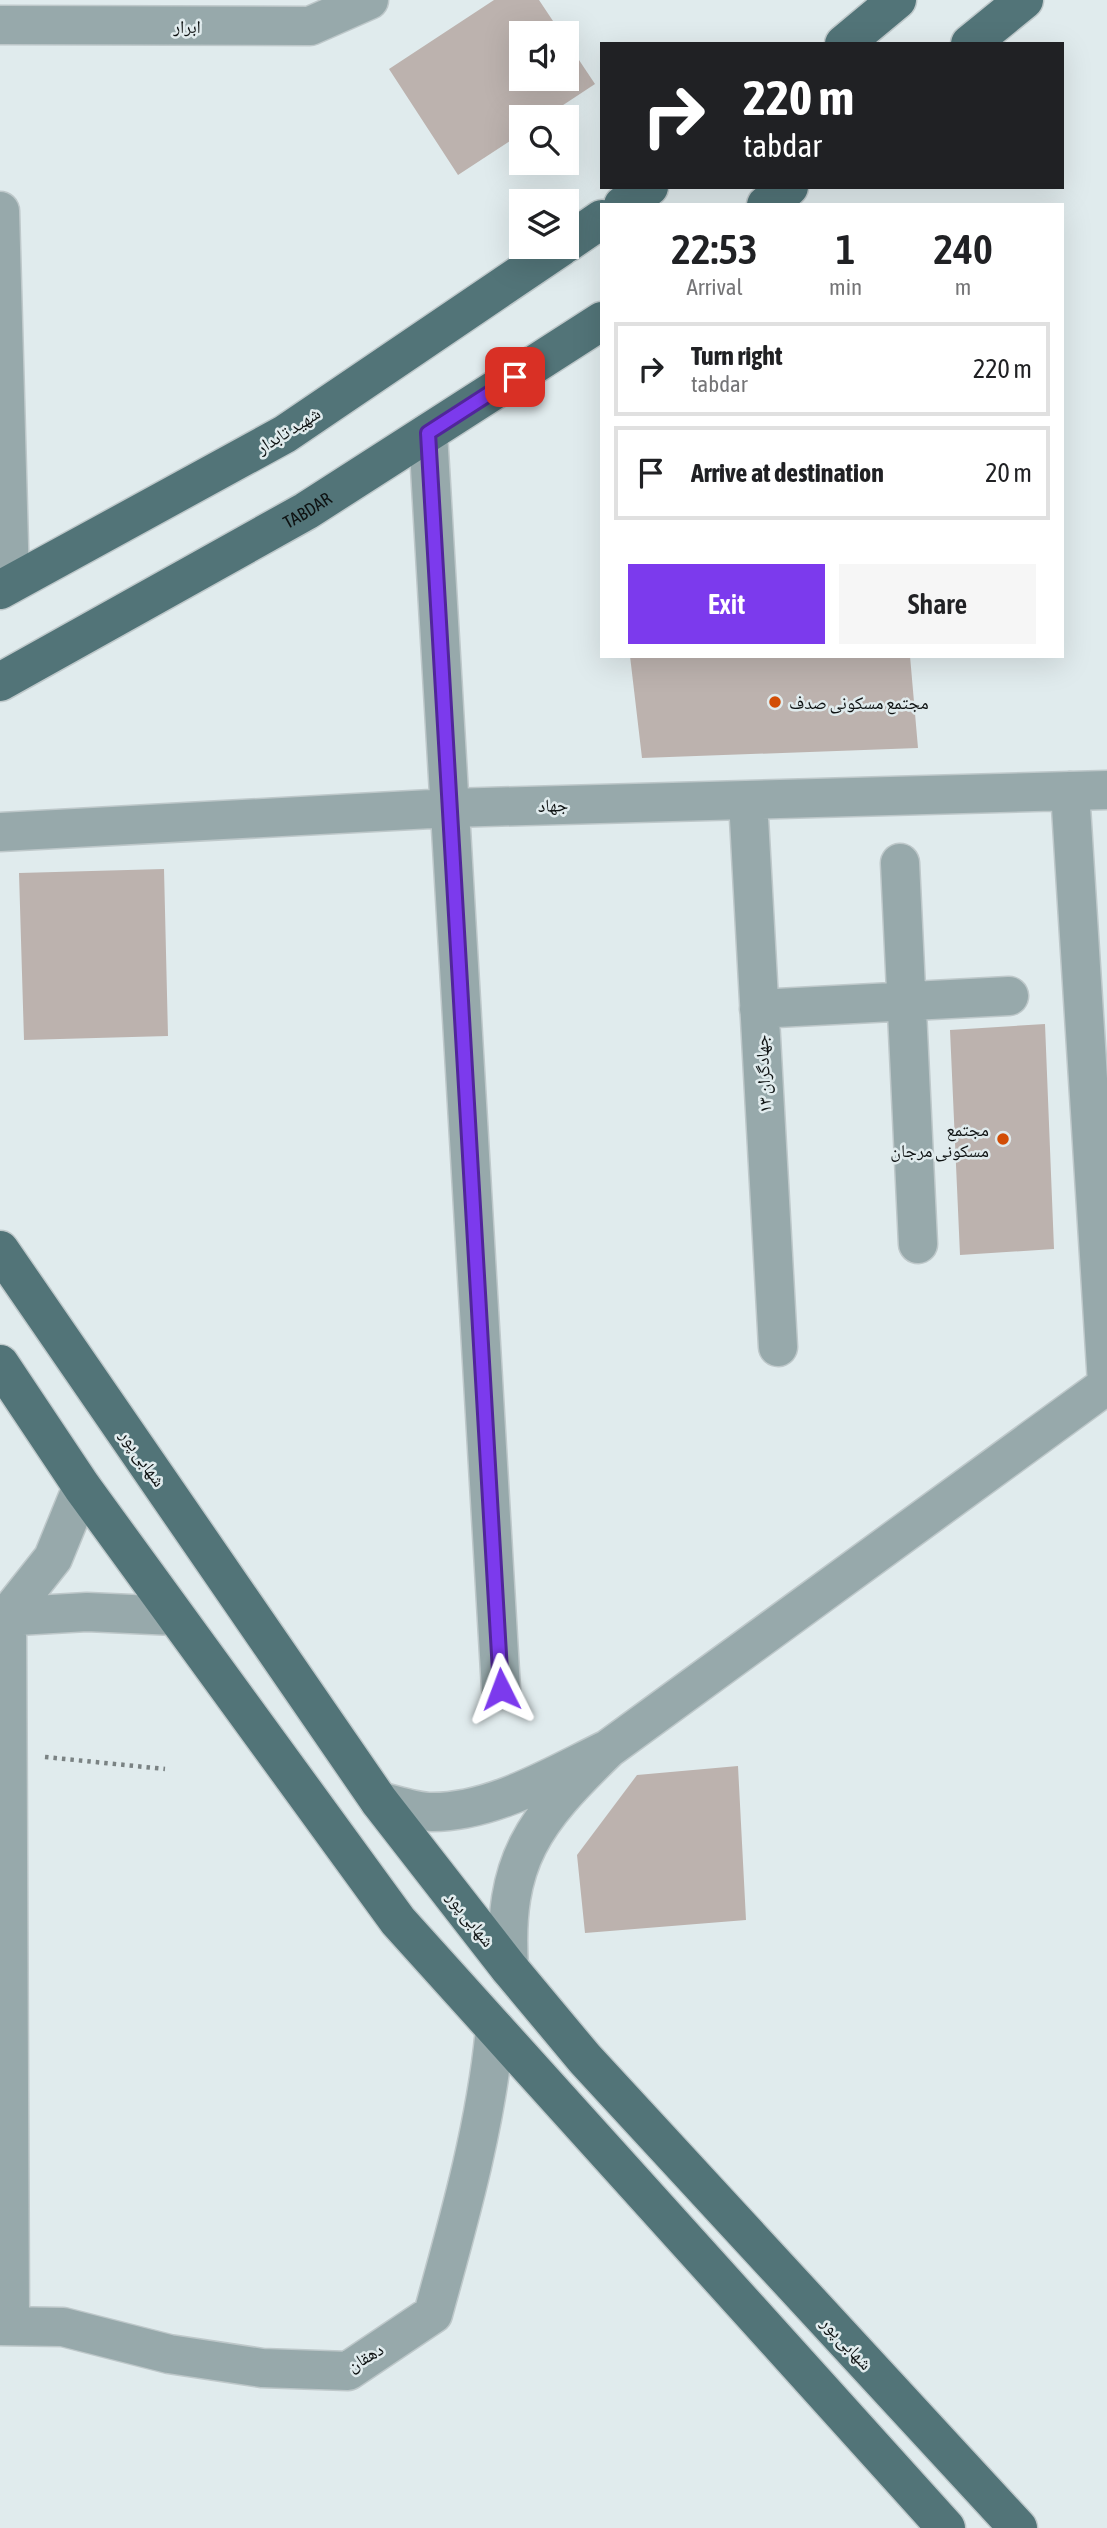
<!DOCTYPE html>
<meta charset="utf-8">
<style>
:root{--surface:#fff;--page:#f6f6f6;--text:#202124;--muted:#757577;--line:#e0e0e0;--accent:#7c3aed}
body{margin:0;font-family:"Asap Condensed","Noto Naskh Arabic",sans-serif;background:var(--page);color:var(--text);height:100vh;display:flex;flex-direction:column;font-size:26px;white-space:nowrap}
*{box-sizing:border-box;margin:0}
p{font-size:23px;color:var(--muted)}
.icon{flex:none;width:38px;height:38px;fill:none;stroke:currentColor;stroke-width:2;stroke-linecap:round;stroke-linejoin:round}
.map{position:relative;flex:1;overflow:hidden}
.details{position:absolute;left:600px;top:203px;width:464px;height:455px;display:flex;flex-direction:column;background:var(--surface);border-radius:0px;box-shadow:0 7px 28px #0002}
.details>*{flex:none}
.banner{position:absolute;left:600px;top:42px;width:464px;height:147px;border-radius:0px;box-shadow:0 7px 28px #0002;background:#202124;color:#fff;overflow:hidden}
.fabs{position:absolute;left:509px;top:21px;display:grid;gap:14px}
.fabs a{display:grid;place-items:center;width:70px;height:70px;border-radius:0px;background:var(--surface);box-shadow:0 7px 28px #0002;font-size:35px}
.pin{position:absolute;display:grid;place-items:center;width:60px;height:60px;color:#fff;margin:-30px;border-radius:14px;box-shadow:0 4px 10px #0006}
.me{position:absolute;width:77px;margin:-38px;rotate:357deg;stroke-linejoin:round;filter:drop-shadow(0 0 5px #0008)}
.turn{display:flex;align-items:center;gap:24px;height:147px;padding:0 28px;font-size:32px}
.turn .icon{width:91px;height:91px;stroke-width:2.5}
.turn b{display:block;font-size:49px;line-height:60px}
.eta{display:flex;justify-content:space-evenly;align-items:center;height:119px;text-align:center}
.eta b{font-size:42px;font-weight:600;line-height:49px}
.button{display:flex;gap:14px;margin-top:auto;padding:14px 28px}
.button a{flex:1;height:80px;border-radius:0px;background:var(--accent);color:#fff;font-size:28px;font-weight:600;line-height:80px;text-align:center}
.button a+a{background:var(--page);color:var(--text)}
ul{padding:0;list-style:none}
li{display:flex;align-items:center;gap:21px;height:94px;margin:0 14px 10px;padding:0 14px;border:4px solid var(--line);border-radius:0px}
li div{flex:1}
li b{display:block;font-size:26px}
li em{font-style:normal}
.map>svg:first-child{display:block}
</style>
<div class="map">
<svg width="1107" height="2528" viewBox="0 0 1107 2528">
<rect width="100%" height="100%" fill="#e0ebed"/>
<path fill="#bcb2ae" d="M494 0H539L561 33H522V79H567V42L595 84 545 117H522V133L458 175 389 69Z
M630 656H910L918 748 642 758Z
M164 869 168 1036 24 1040 19 873Z
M1045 1024 1054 1249 960 1255 950 1030Z
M738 1766 746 1920 585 1933 577 1855 637 1775Z"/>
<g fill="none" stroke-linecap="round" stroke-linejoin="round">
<defs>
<path id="minor" d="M0 25 310 26 369 0
M0 211 10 584
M428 433 501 1689
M1070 791 1107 1383
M748 800 778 1347
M0 832 450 808 1107 790
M900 863 918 1244
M759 1009 1009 996
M7 1616 10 2326
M7 1616 53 1558 82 1487
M0 1617 87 1612 175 1616
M608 1749 1107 1385
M379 1801C396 1805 415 1812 432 1812 494 1812 554 1775 608 1749 534 1821 502 1860 509 1968
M0 2326 63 2327 169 2354 262 2368 348 2371 433 2314C459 2220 486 2126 495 2029"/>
<g id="major">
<path d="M844 44 897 0"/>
<path d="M970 44 1024 0"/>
<path d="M623 205 649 187"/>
<path d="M766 205 789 187"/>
<path d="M567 243 602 219"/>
<path d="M0 590 285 434 561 247"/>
<path id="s1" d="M0 682 306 511 602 321"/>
<path d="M0 1250 379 1801 509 1968 585 2059 1018 2528"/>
<path d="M0 1364 82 1487 398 1921 946 2528"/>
</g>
</defs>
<use href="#minor" stroke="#bec8ca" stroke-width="41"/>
<use href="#major" stroke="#bec8ca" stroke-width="41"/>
<path stroke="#7a8283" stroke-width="4.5" stroke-dasharray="3.5 5" stroke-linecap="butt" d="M45 1757 165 1769"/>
<use href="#minor" stroke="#97a9ab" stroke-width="38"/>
<use href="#major" stroke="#527478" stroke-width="38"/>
</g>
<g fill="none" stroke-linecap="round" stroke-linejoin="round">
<defs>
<path id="route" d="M501 1689 428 433 515 377"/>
</defs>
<use href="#route" stroke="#51269a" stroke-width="18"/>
<use href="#route" stroke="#7c3aed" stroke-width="12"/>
</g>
<g fill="#d24d05" stroke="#e0ebed" stroke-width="2.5">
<circle cx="775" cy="702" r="7"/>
<circle cx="1003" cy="1139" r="7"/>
</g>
<g text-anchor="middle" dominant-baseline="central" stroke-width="5" stroke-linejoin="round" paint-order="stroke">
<g font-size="18" fill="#0e1212" stroke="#e0ebed">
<text x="187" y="26">ابرار</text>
<text transform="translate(288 430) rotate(-32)">شهید تابدار</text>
<text stroke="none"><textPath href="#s1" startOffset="352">TABDAR</textPath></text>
<text transform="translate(553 805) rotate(-2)">جهاد</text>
<text transform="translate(763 1074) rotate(-93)">جهادگران ۱۳</text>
<text transform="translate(143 1458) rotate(55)">شهابی پور</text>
<text transform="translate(471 1919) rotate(52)">شهابی پور</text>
<text transform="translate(847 2343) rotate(47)">شهابی پور</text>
<text transform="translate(365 2357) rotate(-30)">دهقان</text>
</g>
<g font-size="18" fill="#0e1212" stroke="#e0ebed" text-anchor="start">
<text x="789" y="702">مجتمع مسکونی صدف</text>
<text x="989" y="1129" text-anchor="end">مجتمع<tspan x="989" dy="21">مسکونی مرجان</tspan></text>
</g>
</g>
</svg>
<div class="fabs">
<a><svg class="icon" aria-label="sound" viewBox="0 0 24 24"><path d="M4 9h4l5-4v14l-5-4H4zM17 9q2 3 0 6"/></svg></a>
<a><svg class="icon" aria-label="search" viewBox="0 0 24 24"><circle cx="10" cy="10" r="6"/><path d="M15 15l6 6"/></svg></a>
<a><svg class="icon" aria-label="layers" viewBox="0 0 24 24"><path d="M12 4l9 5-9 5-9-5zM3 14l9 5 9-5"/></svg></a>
</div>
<div class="pin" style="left:515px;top:377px;background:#d93025"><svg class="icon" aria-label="arrive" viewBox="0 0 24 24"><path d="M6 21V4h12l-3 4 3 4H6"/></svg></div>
<svg class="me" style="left:501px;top:1689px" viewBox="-20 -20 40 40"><path d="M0-17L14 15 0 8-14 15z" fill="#7c3aed" stroke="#fff" stroke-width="4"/></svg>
<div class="banner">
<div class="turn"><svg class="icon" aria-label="right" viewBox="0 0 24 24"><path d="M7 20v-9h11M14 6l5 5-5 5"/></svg><div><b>220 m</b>tabdar</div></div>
</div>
<section class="details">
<div class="eta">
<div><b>22:53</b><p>Arrival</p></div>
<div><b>1</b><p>min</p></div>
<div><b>240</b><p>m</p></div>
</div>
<ul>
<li><svg class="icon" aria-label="right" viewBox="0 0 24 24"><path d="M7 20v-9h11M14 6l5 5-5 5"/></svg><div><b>Turn right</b><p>tabdar</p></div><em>220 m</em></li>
<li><svg class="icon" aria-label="arrive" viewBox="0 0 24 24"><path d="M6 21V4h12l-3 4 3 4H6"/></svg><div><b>Arrive at destination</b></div><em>20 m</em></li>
</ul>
<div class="button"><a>Exit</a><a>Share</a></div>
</section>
</div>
